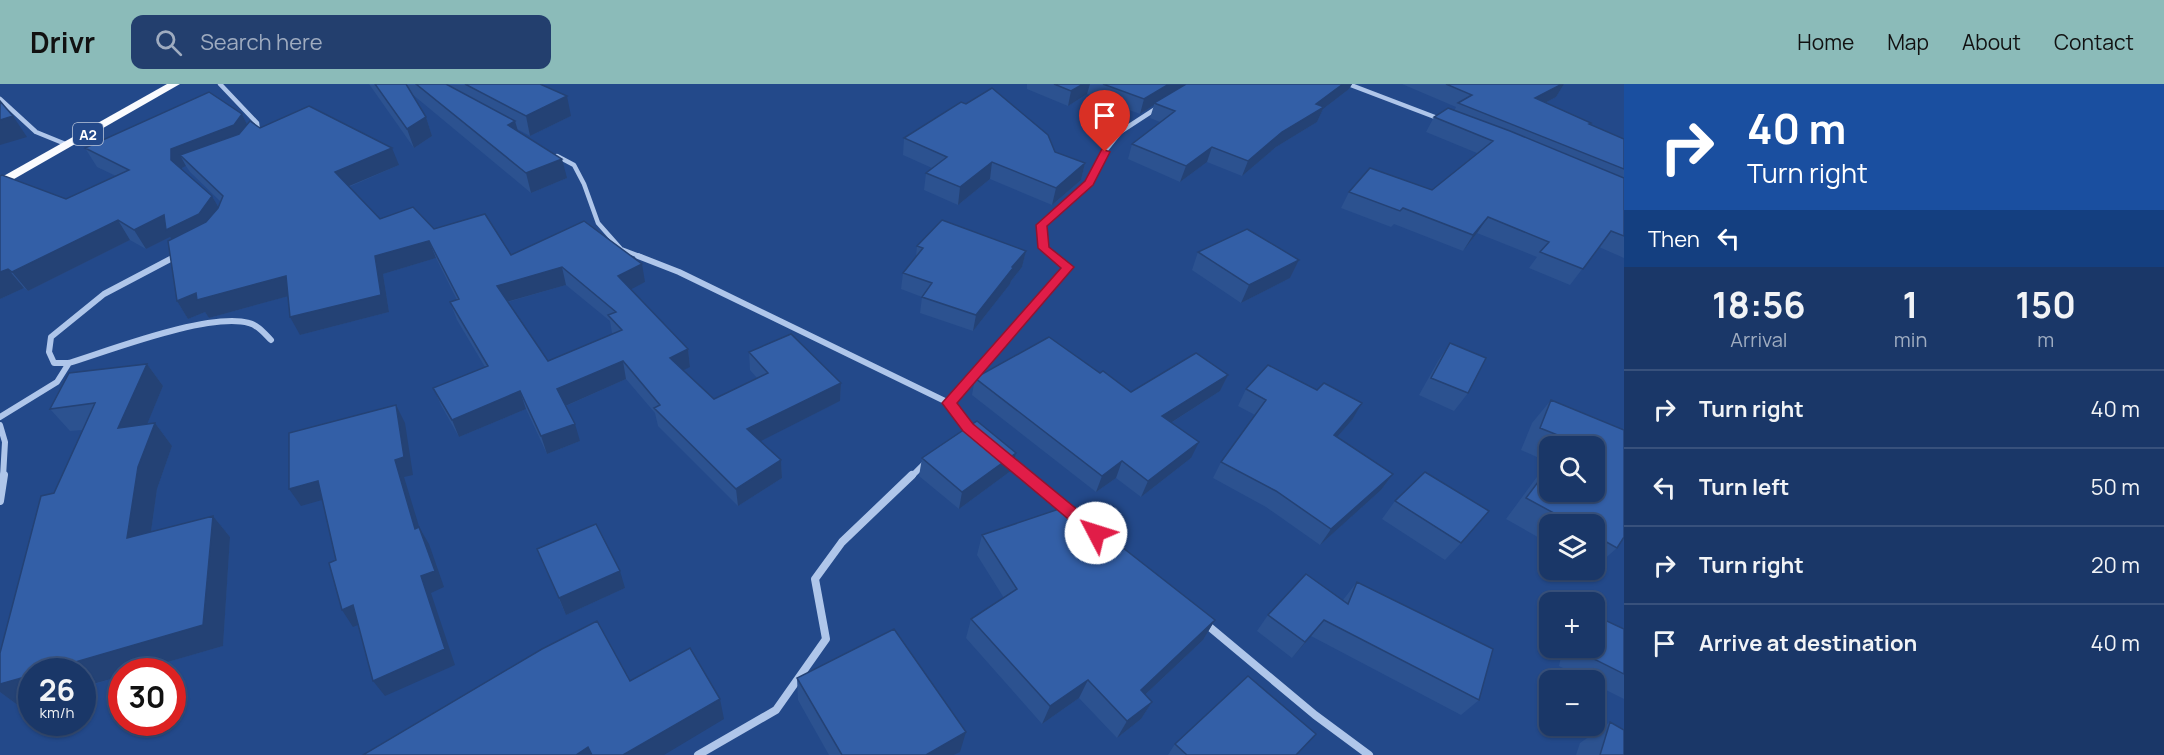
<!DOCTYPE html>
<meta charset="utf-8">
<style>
:root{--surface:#1a3768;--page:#233f6e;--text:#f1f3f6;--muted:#9facc0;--line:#38517c;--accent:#8bbbb9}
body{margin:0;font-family:Manrope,sans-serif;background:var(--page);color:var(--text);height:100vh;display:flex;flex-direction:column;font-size:22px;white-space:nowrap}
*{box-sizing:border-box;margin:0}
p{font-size:20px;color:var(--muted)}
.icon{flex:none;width:33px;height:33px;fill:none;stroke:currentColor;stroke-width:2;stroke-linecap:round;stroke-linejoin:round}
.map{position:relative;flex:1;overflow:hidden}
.details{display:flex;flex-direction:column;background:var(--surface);width:540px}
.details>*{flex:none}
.guide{background:#1a4fa0;color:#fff;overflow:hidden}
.fabs{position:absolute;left:1539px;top:352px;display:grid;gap:12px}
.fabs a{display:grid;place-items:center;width:66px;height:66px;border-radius:12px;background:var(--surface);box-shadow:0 2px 4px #0004,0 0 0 2px var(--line);font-size:30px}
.speed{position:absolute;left:18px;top:574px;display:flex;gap:12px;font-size:30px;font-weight:700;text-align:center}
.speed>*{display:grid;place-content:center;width:78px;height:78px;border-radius:50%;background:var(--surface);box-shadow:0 2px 4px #0004,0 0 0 2px var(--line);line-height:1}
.speed small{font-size:15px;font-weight:400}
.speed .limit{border:9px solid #d22;background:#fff;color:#111}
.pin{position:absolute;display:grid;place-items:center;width:51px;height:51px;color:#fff;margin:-62px -26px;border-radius:50% 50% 50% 0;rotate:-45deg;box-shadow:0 0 6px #0007}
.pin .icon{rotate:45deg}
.me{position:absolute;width:66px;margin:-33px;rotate:310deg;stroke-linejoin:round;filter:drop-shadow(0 0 4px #0008)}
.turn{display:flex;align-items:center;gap:21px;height:126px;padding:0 24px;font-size:27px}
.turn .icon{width:78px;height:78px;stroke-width:2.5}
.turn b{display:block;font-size:42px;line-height:51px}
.then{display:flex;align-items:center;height:57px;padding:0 24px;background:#0003;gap:12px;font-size:22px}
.eta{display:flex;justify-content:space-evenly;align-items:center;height:102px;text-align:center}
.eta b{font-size:36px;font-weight:700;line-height:42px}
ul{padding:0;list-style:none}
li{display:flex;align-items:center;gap:18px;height:78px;padding:0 24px;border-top:2px solid var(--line)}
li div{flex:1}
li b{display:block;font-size:22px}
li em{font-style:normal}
header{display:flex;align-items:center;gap:36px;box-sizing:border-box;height:84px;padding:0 30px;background:var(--accent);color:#111}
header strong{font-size:28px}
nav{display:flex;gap:33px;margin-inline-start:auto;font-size:21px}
.search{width:420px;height:54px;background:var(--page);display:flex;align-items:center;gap:15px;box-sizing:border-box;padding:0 21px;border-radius:12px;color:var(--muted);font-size:22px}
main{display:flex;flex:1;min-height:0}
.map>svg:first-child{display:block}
</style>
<header>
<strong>Drivr</strong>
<div class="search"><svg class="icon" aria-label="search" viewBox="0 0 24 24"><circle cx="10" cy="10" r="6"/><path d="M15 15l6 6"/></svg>Search here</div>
<nav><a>Home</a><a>Map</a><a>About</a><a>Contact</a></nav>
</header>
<main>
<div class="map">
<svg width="1624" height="671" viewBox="0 0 1624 671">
<rect width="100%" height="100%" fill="#23498a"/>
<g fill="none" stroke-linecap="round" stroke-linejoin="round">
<path stroke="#afc6ea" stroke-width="4.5" d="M220 0 257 39 258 48
M1348 0 1440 35
M0 15 36 48 68 61
M557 72 574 81 584 100 598 139 621 165 642 173
M173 173 177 171
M1056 173 1044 164 1042 141 1089 99 1105 67 1120 48 1157 24"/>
<path stroke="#afc6ea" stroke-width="6" d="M176 172 104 210 51 253 49 268 54 279H69C111 266 209 228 249 239 258 241 265 250 271 256
M638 172 679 188 949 319 974 348
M949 319 1068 183 1054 172
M0 333 57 298 69 279
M0 341 5 358 3 393
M1007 375 1028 393
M911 393 926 378"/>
<path stroke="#afc6ea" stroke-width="8" d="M1026 391 1119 468
M0 417 4 391
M1206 540 1315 631 1369 671
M698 671 776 626 826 555 815 495 842 458 912 391"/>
<path fill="#fafbfe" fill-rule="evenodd" d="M167 0H180L0 103V94Z"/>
</g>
<path fill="#2c5290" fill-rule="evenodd" d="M369 0H540L571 32 530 52 517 45 518 47 567 94 531 109 412 10 426 33 432 52 414 64Z
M1027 0H1352L1349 5 1323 25 1317 38 1276 63 1242 92 1207 78 1180 98 1128 75 1132 60 1160 38 1150 34 1154 21 1140 30 1087 10 1068 22 1027 5Z
M1402 0H1564L1556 13 1545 19 1591 39 1590 40 1624 55V174L1599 163 1570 201 1529 184 1537 173 1477 149 1463 167 1394 140 1391 143 1341 124 1349 108 1432 106 1477 69 1426 48 1434 33 1454 27 1456 23Z
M242 30 247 41 399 81 349 103 380 135 434 145 511 171 645 198 630 205 688 265 690 283 683 286 714 315 757 294 750 286 749 268 841 299 840 317 760 357 781 376 782 394 738 422 658 342 655 329 626 295 566 322 580 357 547 370 526 325 459 353 441 321 433 304 485 283 457 236 450 218 457 216 436 174 383 190 389 228 300 251 288 212 209 234 205 228 188 235 177 217 171 155 170 153 146 165 130 156 28 207 24 204 0 215V92L66 115 116 92 97 83 85 64ZM186 82 190 88 221 118 219 124 212 112 182 86V84ZM566 201 610 237 612 249 613 250 548 277 508 218Z
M904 54 1055 68 1085 79 1081 96 1052 121 990 95 958 121 924 106 926 89 932 84 903 71Z
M917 162 1026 167 1022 183 1011 197 1010 200 973 247 920 229 922 213 901 205 903 189 916 173Z
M1198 168 1299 176 1290 194 1241 219 1192 186Z
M1450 259 1468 309 1454 327 1419 311 1438 277Z
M147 280 163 302 147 340 155 339 172 362 157 405 151 448 213 432 230 453 223 562 133 588H122V592L19 622 0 608V569L54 409 83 346 70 347 50 325Z
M1100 289 1131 308 1228 291 1220 307 1171 339 1191 374 1141 413 1116 394 1096 408 972 311 975 294Z
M1246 305 1352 336 1337 353 1393 390 1381 406 1320 461 1266 423 1213 394 1221 378 1255 331 1238 322Z
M1551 316 1624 346V453L1617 464 1594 484V441H1550V460L1506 435 1548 378 1521 366 1532 339ZM1550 363H1594V408H1550Z
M1016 369 1012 386 959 425 919 392 922 374Z
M1395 417 1461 459 1445 476 1382 435Z
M982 451 1102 472 1215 536 1203 556 1145 611 1152 618 1141 635 1117 654 1079 614 1042 640 966 554 971 535 1004 514 977 471Z
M537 465 625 504 566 531 544 482Z
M1357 498 1479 616 1461 631 1311 552 1292 574 1257 547 1268 531 1343 516Z
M1624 545V615L1594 600V597H1588L1559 582 1563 564H1594Z
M797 594 960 668 954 671H829L798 616Z
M1610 638 1624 671H1576L1580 659Z
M1175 660 1297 671H1168Z"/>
<path fill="#244275" d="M1083 0H1090L1087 10 1068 22 1071 7Z
M1169 0H1188L1154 19V21L1140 30 1144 15Z
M1343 0H1352L1349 5 1323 25 1317 38 1276 63 1242 92 1248 77 1316 20Z
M1562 0H1564L1556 13 1526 29 1535 14Z
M567 12 571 32 530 52 526 32Z
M242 30 251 49 180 71 186 82 182 84V95L171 76V65Z
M13 32 27 53 0 61V36Z
M426 33 432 52 414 64 407 45Z
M515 37 521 57 508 41Z
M1212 63 1207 78 1180 98 1186 82Z
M392 64 399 81 342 105 335 88Z
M562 75 567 94 531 109 526 89Z
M992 78 990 95 958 121 960 103Z
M1085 79 1081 96 1052 121 1056 104Z
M212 112 223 131 178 165 170 153 146 165 134 146 164 131Z
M1488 133 1477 149 1463 167 1473 151Z
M118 136 130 156 28 207 12 188Z
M429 157 436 174 383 190 389 228 300 251 290 233 375 172Z
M1026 167 1022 183 1011 197 1010 200 973 247 976 231 1012 183Z
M1299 176 1290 194 1241 219 1249 201Z
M642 180 645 198 622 210 618 192Z
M562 183 566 201 503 219 497 202Z
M8 185 24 204 0 215V188Z
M286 192 296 210 209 234 205 228 188 235 177 217 196 209Z
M688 265 690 283 672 292 670 274Z
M623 277 626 295 563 323 557 305Z
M147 280 163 302 136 367 118 344Z
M1228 291 1220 307 1155 349 1162 332Z
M841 299 840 317 749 363 747 345Z
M520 307 526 325 459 353 452 336Z
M1362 319 1352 336 1324 368 1334 351Z
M396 321 405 339 413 391 404 393 425 462 415 445 395 376Z
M155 339 172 362 157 405 147 476 127 454 138 383Z
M575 340 580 357 547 370 541 352Z
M1199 358 1191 374 1141 413 1148 397Z
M1016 369 1012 386 959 425 962 408Z
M781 376 782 394 738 422 736 405Z
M1122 377 1116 394 1096 408 1102 392Z
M1393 390 1381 406 1320 461 1331 445Z
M318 397 329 414 301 422 289 405Z
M213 432 230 453 223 562 133 588H122V592L82 603V588H41Z
M419 443 429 460 444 503 431 509 455 581 385 612 373 597 421 492Z
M620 487 625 504 566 531 559 514Z
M353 521 365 538 353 543 342 526Z
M1215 536 1203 556 1131 624 1141 606Z
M1324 536 1311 552 1292 574 1305 558Z
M32 591V618L19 622 0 608V600Z
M1088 596 1079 614 1042 640 1050 622Z
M720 615 724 635 664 671H623Z
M1152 618 1141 635 1117 654 1127 637Z
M966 648 960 668 954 671H926Z
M588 663 592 671H576Z"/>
<path fill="#335fa7" stroke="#244275" stroke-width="1.5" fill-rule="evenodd" d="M375 0H406L426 33 407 45Z
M416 0H446L515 37 508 41 562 75 526 89Z
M465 0H540L567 12 526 32Z
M1054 0H1083L1071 7Z
M1103 0H1169L1144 15Z
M1186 0H1343L1316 20 1324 23 1282 48 1248 77 1212 63 1186 82 1132 60 1175 27 1154 19Z
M1446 0H1562L1535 14 1591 39 1589 40 1624 55V85L1458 19 1472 11Z
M992 4 1048 51 1055 68 1085 79 1056 104 992 78 960 103 926 89 947 73 904 54 961 18 966 20Z
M209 8 242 30 234 41 171 65V76L212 112 199 130 166 146 164 131 134 146 118 136 12 188 8 185 0 188V92L2 91 66 115 129 86 85 64Z
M0 17 13 32 0 36Z
M309 22 392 64 335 88 380 135 413 123 434 145 485 130 511 171 584 137 642 180 618 192 688 265 670 274 714 315 768 289 749 268 791 250 841 299 747 345 781 376 736 405 654 324 660 321 623 277 557 305 575 340 541 352 520 307 452 336 433 304 488 282 450 218 459 215 429 157 375 172 381 211 290 233 286 192 197 216 196 209 177 217 168 157 206 138 218 124 223 112 180 71 239 50 250 37 260 44ZM562 183 616 228 608 231 622 246 548 277 497 202Z
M1448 24 1510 47 1624 94V152L1611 147 1583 185 1540 168 1549 158 1488 133 1473 151 1403 124 1400 127 1349 108 1370 84 1432 106 1493 57 1434 33Z
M942 136 1026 167 1012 183 1013 184 976 231 922 213 932 199 903 189 923 164 917 162Z
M1247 145 1299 176 1249 201 1198 168Z
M1049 253 1100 289 1103 287 1131 308 1196 269 1228 291 1162 332 1199 358 1148 397 1122 377 1102 392 975 294Z
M1450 259 1486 274 1468 309 1431 294Z
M147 280 118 344 155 339 138 383 127 454 213 432 203 541 41 588H32V591L0 600V569L41 412 54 409 95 319 50 325 69 289Z
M1268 281 1317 306 1324 299 1362 319 1334 351 1393 390 1331 445 1276 407 1221 378 1266 316 1246 305Z
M1551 316 1624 346V453L1617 464 1594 451V441H1576L1526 414 1550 382V408H1594V363H1563L1568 355 1540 344Z
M396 321 404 373 395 376 415 445 419 443 435 487 421 492 445 565 373 597 353 521 342 526 329 479 336 476 318 397 289 405V349Z
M977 337 1016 369 962 408 922 374Z
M1425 388 1489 427 1461 459 1395 417Z
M1065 423 1102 472 1118 460 1215 536 1141 606 1152 618 1127 637 1088 596 1050 622 971 535 1017 505 982 451Z
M596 440 620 487 559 514 537 465Z
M1306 490 1348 520 1357 498 1493 565 1479 616 1324 536 1305 558 1268 531Z
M1594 531 1624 545V590L1578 567V564H1594Z
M597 537 630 597 690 564 720 615 623 671H592L588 663 576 671H363L542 565Z
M894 545 966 648 926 671H842L797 594Z
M1248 592 1316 650 1296 671H1187L1175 660Z
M1610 638 1624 646V671H1600Z"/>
<path fill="#e11d48" stroke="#92132f" stroke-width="1.5" d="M1102 65 1110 68 1093 101 1047 142 1049 163 1074 183 957 319 973 340 1101 445 1104 449 1101 454 1096 455 1091 454 963 347 942 319 1061 184 1038 164 1036 141 1085 97Z"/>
<g text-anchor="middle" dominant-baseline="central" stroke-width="6" stroke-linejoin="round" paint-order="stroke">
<rect fill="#23498a" stroke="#bdc8dc" stroke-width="1.5" x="73" y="39" width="30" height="22" rx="4.5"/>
<g font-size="14" font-weight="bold" fill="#fff">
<text x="88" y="50">A2</text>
</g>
</g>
</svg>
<div class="fabs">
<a><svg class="icon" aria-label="search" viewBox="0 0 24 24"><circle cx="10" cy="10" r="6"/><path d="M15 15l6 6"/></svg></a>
<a><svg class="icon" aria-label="layers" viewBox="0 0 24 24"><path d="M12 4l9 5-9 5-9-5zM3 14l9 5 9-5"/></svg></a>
<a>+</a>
<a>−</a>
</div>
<div class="speed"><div>26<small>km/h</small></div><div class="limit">30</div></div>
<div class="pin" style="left:1105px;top:68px;background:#d93025"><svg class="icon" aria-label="arrive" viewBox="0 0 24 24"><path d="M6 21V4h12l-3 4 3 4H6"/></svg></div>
<svg class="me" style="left:1096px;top:449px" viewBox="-20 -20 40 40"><circle r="19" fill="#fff"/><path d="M0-13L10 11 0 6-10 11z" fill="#e11d48"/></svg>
</div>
<section class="details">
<div class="guide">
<div class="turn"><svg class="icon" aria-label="right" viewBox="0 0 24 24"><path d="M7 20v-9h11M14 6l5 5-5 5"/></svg><div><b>40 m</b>Turn right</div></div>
<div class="then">Then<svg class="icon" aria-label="left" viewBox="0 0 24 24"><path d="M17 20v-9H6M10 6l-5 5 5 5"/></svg></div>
</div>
<div class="eta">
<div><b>18:56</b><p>Arrival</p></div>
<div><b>1</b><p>min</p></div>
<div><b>150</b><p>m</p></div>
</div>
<ul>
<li><svg class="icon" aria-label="right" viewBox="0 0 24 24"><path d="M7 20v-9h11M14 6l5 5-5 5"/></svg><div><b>Turn right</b></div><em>40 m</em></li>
<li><svg class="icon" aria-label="left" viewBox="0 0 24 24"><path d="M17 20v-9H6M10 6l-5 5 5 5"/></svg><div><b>Turn left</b></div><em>50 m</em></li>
<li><svg class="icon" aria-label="right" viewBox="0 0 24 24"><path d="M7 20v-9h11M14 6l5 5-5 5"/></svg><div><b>Turn right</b></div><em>20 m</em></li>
<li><svg class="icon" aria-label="arrive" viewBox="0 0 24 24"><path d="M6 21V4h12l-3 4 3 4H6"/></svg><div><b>Arrive at destination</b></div><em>40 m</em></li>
</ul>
</section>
</main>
